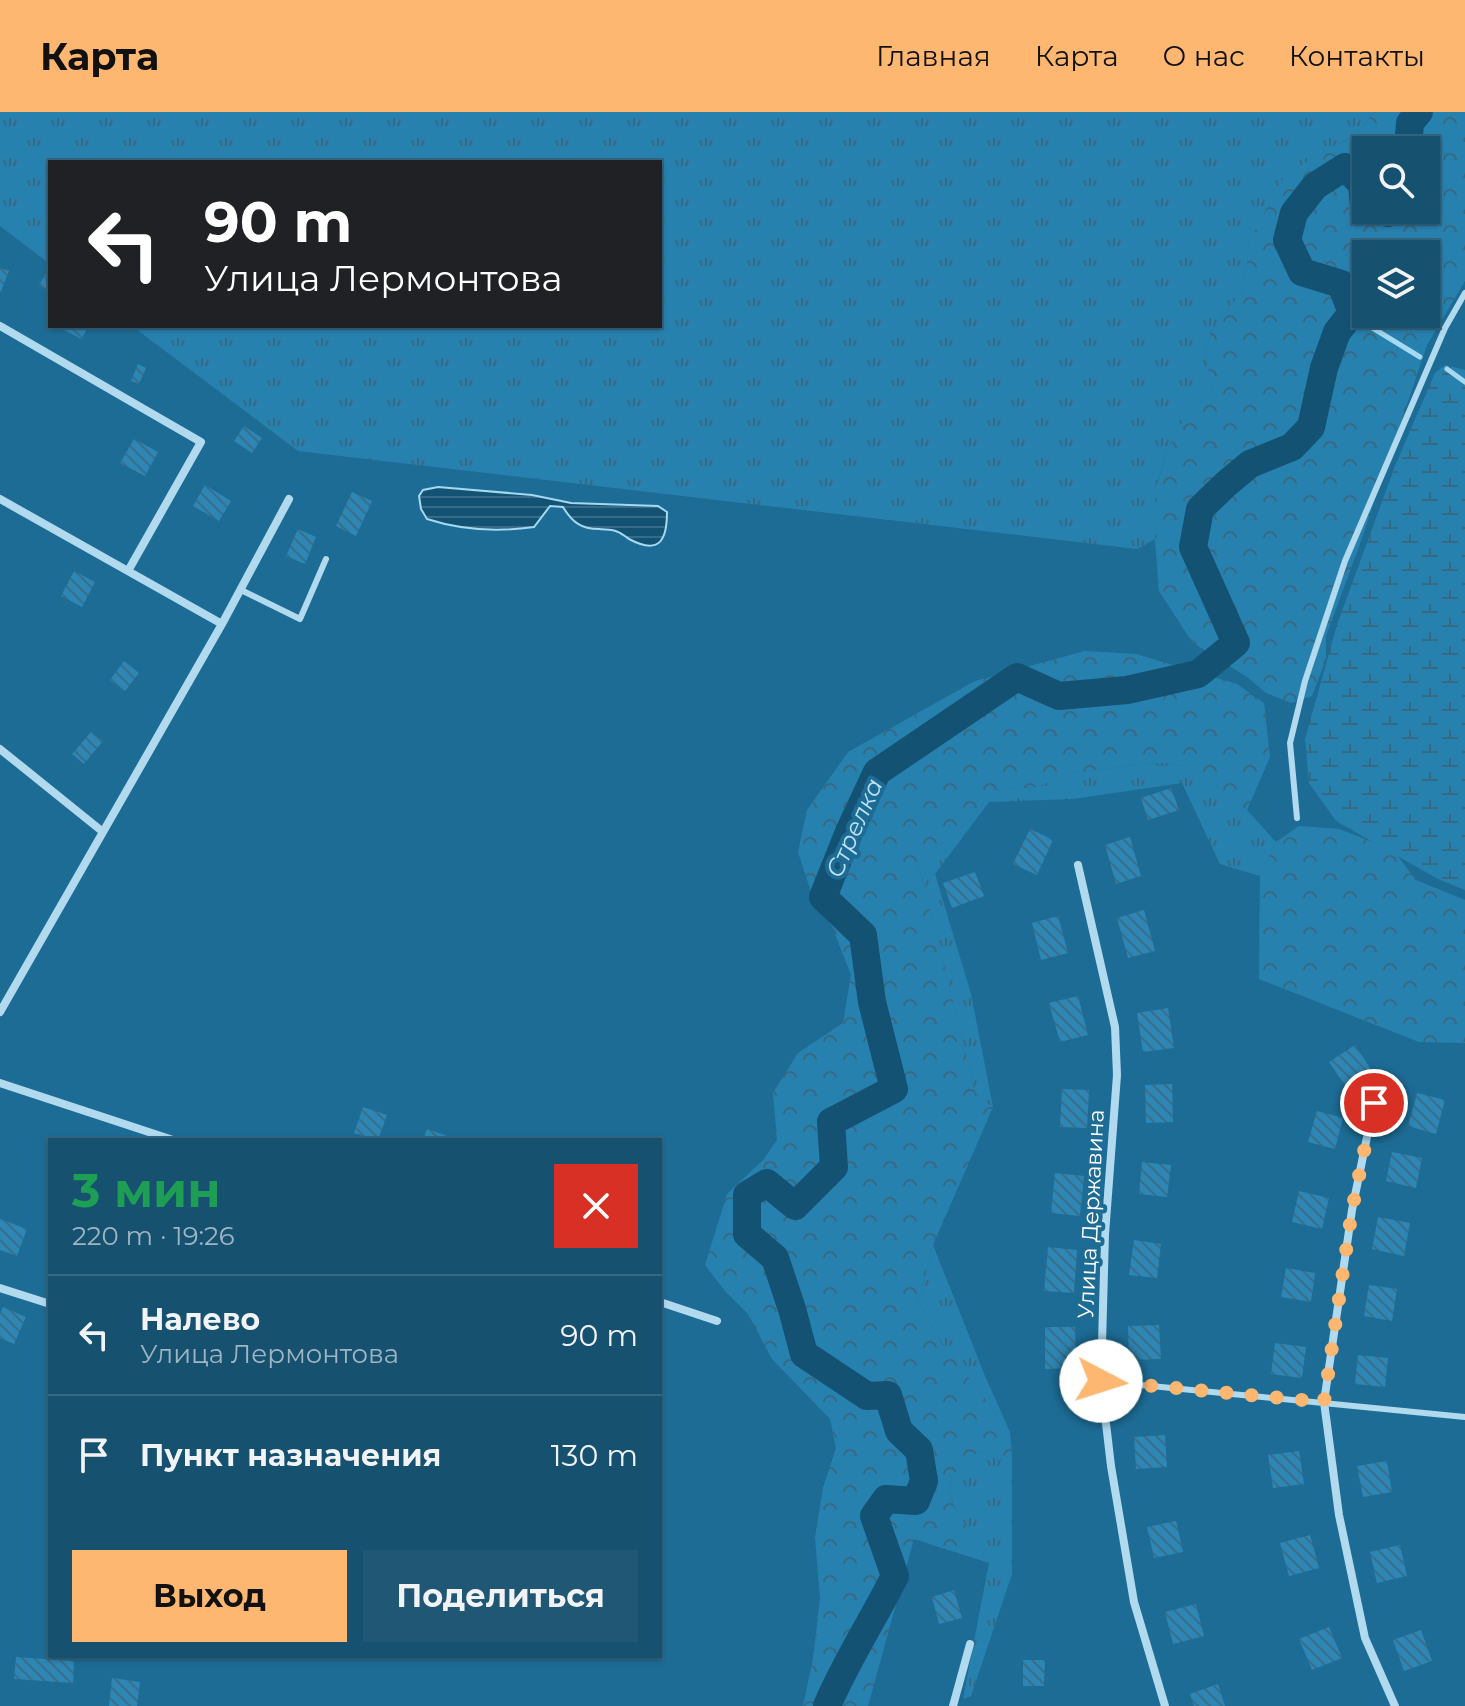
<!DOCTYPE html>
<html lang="ru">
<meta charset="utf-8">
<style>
:root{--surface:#165170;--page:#1f5775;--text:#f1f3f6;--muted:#9eb5c3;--line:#356883;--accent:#feb770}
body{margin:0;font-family:Montserrat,sans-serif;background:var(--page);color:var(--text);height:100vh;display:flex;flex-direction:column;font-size:30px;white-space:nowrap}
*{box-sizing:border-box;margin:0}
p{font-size:26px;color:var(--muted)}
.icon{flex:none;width:44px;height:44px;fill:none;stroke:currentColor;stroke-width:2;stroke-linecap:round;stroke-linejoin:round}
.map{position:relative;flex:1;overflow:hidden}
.details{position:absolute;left:48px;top:1026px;width:614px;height:520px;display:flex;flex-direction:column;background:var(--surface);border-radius:0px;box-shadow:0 2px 6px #0004,0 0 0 2px var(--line)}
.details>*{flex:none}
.hud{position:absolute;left:48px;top:48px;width:614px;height:168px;border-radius:0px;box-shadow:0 2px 6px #0004,0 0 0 2px var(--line);background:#202124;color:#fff;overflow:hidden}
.tools{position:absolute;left:1352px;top:24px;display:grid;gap:16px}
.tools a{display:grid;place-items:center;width:88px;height:88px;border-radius:0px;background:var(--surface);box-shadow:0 2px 6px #0004,0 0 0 2px var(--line);font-size:40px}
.pin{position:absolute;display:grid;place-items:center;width:68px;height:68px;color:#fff;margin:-34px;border:4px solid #fff;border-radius:50%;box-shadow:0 2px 8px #0007}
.me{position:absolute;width:88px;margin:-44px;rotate:95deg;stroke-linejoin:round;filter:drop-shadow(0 0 6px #0008)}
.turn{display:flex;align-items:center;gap:28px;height:168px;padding:0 24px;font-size:36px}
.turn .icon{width:104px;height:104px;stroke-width:2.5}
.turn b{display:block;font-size:56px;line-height:68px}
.round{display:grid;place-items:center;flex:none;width:84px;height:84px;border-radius:0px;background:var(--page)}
.summary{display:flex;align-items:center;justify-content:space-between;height:136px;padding:0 24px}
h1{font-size:48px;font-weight:700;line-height:60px;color:#1e9e55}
.primary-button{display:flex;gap:16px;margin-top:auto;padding:16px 24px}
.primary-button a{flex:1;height:92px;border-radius:0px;background:var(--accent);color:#111;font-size:32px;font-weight:700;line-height:92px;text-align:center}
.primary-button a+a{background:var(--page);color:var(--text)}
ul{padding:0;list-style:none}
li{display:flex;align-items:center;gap:24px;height:120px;padding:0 24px;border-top:2px solid var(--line)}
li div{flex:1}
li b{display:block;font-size:30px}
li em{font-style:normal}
header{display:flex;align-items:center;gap:48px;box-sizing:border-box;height:112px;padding:0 40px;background:var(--accent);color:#111}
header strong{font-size:38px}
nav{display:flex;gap:44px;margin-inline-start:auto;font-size:28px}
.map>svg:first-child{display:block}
</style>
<header>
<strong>Карта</strong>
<nav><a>Главная</a><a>Карта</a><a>О нас</a><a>Контакты</a></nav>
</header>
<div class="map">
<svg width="1465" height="1594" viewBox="0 0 1465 1594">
<defs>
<pattern id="grass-tufts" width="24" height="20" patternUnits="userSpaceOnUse" patternTransform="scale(2)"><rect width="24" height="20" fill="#2781af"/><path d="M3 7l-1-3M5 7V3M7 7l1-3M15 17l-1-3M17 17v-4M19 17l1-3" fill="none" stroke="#386982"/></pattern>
<pattern id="forest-crowns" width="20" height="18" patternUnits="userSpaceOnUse" patternTransform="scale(2)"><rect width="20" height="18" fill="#2781af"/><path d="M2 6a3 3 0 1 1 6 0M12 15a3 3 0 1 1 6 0" fill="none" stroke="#386982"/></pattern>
<pattern id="wetland-marsh" width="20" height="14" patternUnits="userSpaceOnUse" patternTransform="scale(2)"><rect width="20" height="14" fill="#2781af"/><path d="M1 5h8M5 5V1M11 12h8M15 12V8" fill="none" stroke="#386982"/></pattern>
<pattern id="water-rules" width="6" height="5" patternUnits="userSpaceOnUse" patternTransform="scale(2)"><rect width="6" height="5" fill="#145274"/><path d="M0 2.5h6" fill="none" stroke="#376c89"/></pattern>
<pattern id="building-back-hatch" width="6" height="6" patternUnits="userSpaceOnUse" patternTransform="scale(2)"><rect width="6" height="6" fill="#2d86b4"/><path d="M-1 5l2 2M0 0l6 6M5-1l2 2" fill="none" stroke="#396f8a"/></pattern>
</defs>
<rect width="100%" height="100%" fill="#1d6c96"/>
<path fill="url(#grass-tufts)" d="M0 0H1375L1354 24 1324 39 1249 129 1247 153 1240 182 1211 219 1206 240 1212 279 1194 296 1175 319 1155 377V427L1137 437 298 339 132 214H660V50H50V152L0 114Z
M1166 651 1192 655 1247 698 1276 730 1260 764 1220 752 1182 671 1073 687 989 690 935 762 971 882 993 995 975 981 957 905 918 750 972 707 991 678 1037 675 1074 661 1139 652Z
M933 1133 985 1264 1010 1320 962 1257 946 1239 918 1190Z
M982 1338 998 1349 1012 1343V1462L971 1584 963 1587 989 1451 952 1391 950 1365 972 1343Z"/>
<path fill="url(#forest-crowns)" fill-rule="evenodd" d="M1375 0H1465V169L1427 233 1361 429 1326 524V547L1312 584 1291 591 1266 581 1247 565 1192 530 1159 479 1155 427V378L1175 319 1194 296 1212 279 1206 240 1211 219 1240 182 1247 153 1249 129 1285 63 1324 39 1354 24ZM1366 38H1426V98H1366ZM1366 142H1426V202H1366Z
M1085 539 1136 542 1237 572 1264 591 1270 645 1247 698 1192 655 1166 651 1139 652 1074 661 1037 675 991 678 972 707 918 750 957 905 975 981 993 995 933 1133 918 1190 946 1239 962 1257 1010 1320 1012 1343 998 1349 982 1338 972 1343 950 1365 952 1391 989 1451 914 1427 868 1594H803L813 1546 820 1487 815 1425 823 1376 836 1336 830 1307 772 1247 748 1202 725 1179 705 1153 727 1082 764 1047 777 1028 773 981 798 941 843 911 851 863 832 814 816 795 798 740 807 698 848 640 975 569Z
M1299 714 1339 717 1393 738 1416 768 1465 788V931L1419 930 1259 867 1260 764 1276 730Z"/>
<path fill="url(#wetland-marsh)" d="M1445 253 1465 258V778L1438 767 1336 709 1309 671 1305 627 1337 513 1395 354 1435 261Z"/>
<path fill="url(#water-rules)" stroke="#a5d8f1" stroke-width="2" d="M438 375 532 383 571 391 658 394 667 400C667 429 659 443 629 427 628 426 619 420 618 420 612 417 605 418 599 417 581 417 572 410 563 395L550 394 534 415C498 420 461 418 427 407L421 397 419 384 423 378Z"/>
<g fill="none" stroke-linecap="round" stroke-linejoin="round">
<path stroke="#a5d8f1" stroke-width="5" d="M1352 201 1371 215 1420 245
M1447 257 1465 270"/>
<path stroke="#145274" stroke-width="28" d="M1410 38 1408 36 1410 11 1419 0
M1377 98 1388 101 1394 98
M827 1594C846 1549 873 1508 895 1464L874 1404 886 1387 916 1389 924 1369 919 1338 899 1319 888 1283 867 1284 804 1242 792 1197 775 1146 747 1122V1083L767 1071 795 1094 834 1055 831 1010 894 977 872 890 863 823 823 785 849 720 877 660 1017 565 1059 584 1127 578 1198 562 1236 531 1193 435 1200 397 1226 372 1250 352 1292 335 1311 315 1324 256 1337 220 1352 201 1341 172 1302 160 1287 128 1294 101 1315 74 1345 55 1362 72 1364 94 1366 95"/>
</g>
<path fill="url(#building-back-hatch)" d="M0 156 9 159 0 182Z
M48 158 50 160V175L48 179 39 173Z
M66 214H85L88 216 81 227 64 218Z
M138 252 146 256 139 272 131 269Z
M244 314 262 326 252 341 234 329Z
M134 327 158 340 145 364 120 351Z
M205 373 231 389 219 409 193 394Z
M352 380 372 389 356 424 336 414Z
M298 417 316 425 305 452 286 444Z
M74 459 95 470 82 495 61 484Z
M124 549 139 561 125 579 110 568Z
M91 620 103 629 84 652 72 642Z
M1171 676 1179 698 1148 708 1141 686Z
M1030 717 1053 728 1037 763 1013 752Z
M1130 725 1141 764 1116 772 1105 733Z
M975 760 984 784 952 796 943 771Z
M1144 798 1155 839 1128 846 1117 806Z
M1058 804 1068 841 1041 848 1032 811Z
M1078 884 1088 923 1060 930 1049 891Z
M1168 896 1174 936 1143 940 1137 901Z
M1355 933 1374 962 1348 978 1329 950Z
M1172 972 1173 1010 1146 1011 1145 973Z
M1062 977 1089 978 1087 1016 1060 1015Z
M1417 981 1445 988 1436 1022 1408 1014Z
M363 995 387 1003 378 1028 354 1021Z
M1317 999 1343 1006 1335 1037 1308 1030Z
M427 1017 450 1025 449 1028H423Z
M1392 1040 1422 1046 1416 1076 1386 1069Z
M1142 1050 1171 1053 1167 1085 1139 1082Z
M1055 1061 1084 1064 1080 1104 1051 1101Z
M1299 1079 1329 1086 1322 1117 1292 1110Z
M1378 1105 1410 1111 1404 1144 1372 1137Z
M0 1107 27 1117 17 1144 0 1138Z
M1134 1128 1161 1132 1157 1166 1129 1163Z
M1048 1135 1077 1138 1074 1181 1044 1179Z
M1286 1156 1315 1161 1311 1190 1281 1185Z
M1369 1173 1397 1177 1392 1209 1364 1204Z
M3 1195 26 1205 14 1232 0 1226V1202Z
M1159 1213 1161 1247 1129 1248 1128 1214Z
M1045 1215H1075L1076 1256 1045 1257Z
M1275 1231 1306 1235 1302 1266 1271 1262Z
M1358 1243 1388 1246 1385 1275 1355 1272Z
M1165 1323 1167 1355 1136 1357 1134 1325Z
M1299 1339 1304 1372 1273 1376 1268 1343Z
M1387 1349 1392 1380 1363 1385 1357 1354Z
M1176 1409 1183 1440 1154 1446 1147 1415Z
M1310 1423 1319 1456 1289 1464 1280 1431Z
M1400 1433 1407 1464 1377 1471 1370 1440Z
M954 1478 962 1506 939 1512 932 1485Z
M1196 1492 1204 1524 1173 1532 1165 1500Z
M1329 1515 1342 1546 1312 1558 1299 1527Z
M1421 1518 1432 1549 1404 1559 1393 1528Z
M16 1545 74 1549 73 1571 14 1567Z
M1023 1548H1045L1044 1574H1023Z
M112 1566 140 1570 137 1594H109Z
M1218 1572 1225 1594H1194L1190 1582Z"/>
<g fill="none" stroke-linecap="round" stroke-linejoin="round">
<path stroke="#b1daef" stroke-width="6" d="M241 478 300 507 326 447
M1297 706 1290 631 1305 569 1345 449 1445 216 1465 181
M1101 1269 1465 1305"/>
<path stroke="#b1daef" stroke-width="8" d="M0 214 201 330 128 459
M0 387 222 512
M0 637 103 720
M1078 753 1115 915 1117 963 1105 1122 1101 1269 1111 1354 1134 1490 1165 1594
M0 900 222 512 289 387
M0 971 173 1028
M1374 991 1352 1098 1324 1290 1339 1403 1365 1526 1395 1594
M0 1176 50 1192
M660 1190 717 1209
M953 1594 970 1532"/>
</g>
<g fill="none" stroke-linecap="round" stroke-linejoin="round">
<path stroke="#feb770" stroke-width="14" stroke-dasharray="0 25.2" d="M1101 1269 1324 1290 1352 1098 1374 991"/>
</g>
<g text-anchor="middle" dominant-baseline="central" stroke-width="8" stroke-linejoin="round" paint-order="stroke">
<g font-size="22" fill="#fff" stroke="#1d6c96">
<text transform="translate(1091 1102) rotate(-87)">Улица Державина</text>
</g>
<g font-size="24" font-style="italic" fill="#bee3f6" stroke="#1d6c96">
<text transform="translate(854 716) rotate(-66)">Стрелка</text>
</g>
</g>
</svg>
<div class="tools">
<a><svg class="icon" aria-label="search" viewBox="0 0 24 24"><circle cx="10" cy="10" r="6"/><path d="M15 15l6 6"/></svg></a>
<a><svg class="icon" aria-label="layers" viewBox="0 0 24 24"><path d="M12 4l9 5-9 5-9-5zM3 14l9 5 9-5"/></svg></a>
</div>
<div class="pin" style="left:1374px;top:991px;background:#d93025"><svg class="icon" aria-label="arrive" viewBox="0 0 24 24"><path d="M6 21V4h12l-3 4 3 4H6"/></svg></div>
<svg class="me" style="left:1101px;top:1269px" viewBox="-20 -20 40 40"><circle r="19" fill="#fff"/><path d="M0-13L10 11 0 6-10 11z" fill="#feb770"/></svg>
<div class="hud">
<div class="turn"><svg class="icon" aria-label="left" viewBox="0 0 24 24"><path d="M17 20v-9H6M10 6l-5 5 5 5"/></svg><div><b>90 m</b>Улица Лермонтова</div></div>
</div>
<section class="details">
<div class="summary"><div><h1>3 мин</h1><p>220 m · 19:26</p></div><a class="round" style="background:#d93025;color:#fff"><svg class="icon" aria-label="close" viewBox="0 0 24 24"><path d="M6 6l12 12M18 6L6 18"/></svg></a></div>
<ul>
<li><svg class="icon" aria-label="left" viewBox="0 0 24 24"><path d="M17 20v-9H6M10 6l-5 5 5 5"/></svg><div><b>Налево</b><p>Улица Лермонтова</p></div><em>90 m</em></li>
<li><svg class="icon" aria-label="arrive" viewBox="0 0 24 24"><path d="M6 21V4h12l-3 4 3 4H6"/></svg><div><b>Пункт назначения</b></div><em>130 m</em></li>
</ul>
<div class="primary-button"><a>Выход</a><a>Поделиться</a></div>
</section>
</div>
